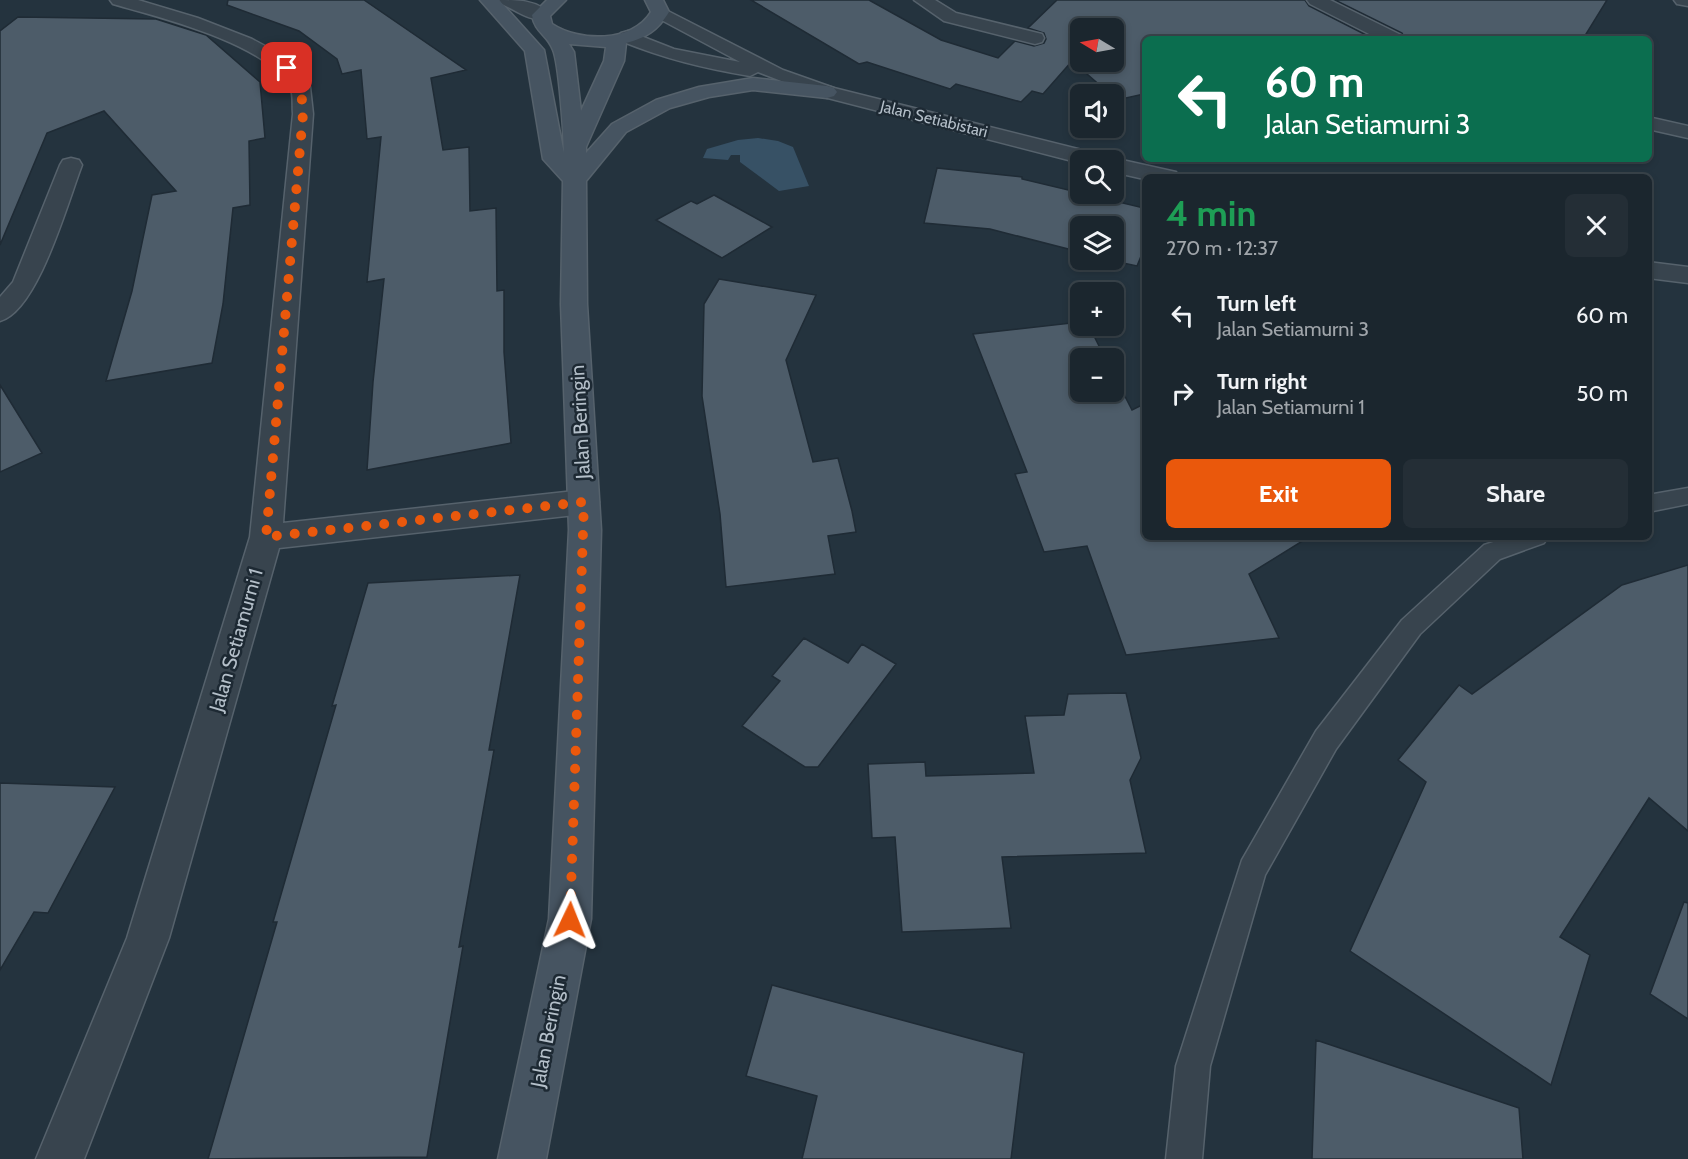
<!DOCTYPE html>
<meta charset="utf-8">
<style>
:root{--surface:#1b262e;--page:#242e36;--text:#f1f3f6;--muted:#a0a5aa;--line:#39434a;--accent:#ea580c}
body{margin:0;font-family:Cabin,sans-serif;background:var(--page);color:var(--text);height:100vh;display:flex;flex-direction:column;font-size:22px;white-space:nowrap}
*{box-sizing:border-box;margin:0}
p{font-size:20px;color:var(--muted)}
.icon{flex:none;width:33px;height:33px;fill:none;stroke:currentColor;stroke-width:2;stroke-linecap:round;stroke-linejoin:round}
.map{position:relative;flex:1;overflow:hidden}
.details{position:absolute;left:1142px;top:174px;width:510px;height:366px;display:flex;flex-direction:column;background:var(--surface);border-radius:9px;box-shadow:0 3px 9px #0003,0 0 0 2px var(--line)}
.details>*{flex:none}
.banner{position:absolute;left:1142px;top:36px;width:510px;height:126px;border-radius:9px;box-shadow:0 3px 9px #0003,0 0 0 2px var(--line);background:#0b6e4f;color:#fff;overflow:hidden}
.needle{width:39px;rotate:280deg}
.tools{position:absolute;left:1070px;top:18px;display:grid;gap:12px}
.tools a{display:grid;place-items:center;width:54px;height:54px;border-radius:9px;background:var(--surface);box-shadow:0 3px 9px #0003,0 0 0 2px var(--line);font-size:30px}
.pin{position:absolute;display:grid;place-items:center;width:51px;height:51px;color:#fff;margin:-26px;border-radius:12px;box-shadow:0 3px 9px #0006}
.me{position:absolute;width:66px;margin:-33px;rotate:2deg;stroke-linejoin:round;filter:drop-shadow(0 0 4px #0008)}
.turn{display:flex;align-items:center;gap:21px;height:126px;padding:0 24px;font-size:27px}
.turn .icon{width:78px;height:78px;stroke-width:2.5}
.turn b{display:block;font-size:42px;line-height:51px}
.round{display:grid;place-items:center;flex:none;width:63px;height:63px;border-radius:9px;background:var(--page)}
.head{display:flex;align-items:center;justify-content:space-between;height:102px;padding:0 24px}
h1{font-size:36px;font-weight:800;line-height:45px;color:#1e9e55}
.primary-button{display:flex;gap:12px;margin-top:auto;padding:12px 24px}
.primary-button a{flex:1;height:69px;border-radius:9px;background:var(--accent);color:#fff;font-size:24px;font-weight:800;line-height:69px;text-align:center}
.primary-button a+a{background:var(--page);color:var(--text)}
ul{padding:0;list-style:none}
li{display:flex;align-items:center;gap:18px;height:78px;padding:0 24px}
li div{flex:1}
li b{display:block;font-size:22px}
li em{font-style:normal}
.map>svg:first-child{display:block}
</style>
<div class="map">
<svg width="1688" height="1159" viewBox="0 0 1688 1159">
<rect width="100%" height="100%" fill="#24333e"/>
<path fill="#375165" d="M758 138 778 141 793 147 809 186 779 191 740 162V155H731L728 160 703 158 707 149 738 140Z"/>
<path fill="#4d5c69" stroke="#1f2b35" stroke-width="1.5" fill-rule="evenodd" d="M228 0H364L466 70 431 78 443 150 469 147 470 211 496 208 497 291 504 290V352L511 443 367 470 373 382 384 279 367 282 381 137 367 139 361 70 342 74 337 59 299 31 227 5Z
M751 0H869L941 40 998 58 1015 41 1034 46 1044 43 1046 39 1044 33 1028 28 1057 0H1305L1309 6 1374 39H1144V94L1117 100 1072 61 1043 94 1032 91 1021 102 956 84 950 89 867 62 859 64ZM1080 28H1113V62H1080Z
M1335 0H1607L1583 39H1405L1402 33Z
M18 17 156 19 206 35 260 82 265 138 249 141 250 205 233 208 223 304 212 363 106 381 132 291 152 195 176 191 104 111 47 133 0 245V31Z
M937 168 1022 177V179L1144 208V249L1137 266 1109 260H1113V226H1080V252L990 229 924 223Z
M714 195 772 227 722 258 656 220 691 201 697 204Z
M719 279 816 295 786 360 813 462 838 458 852 511 856 532 828 536 835 574 726 587 720 514 702 396 704 304Z
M1080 322V326H1089L1105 358H1080V392H1113V373L1132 410 1144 404V537H1309L1249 574 1279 638 1126 655 1087 546 1044 552 1015 474 1027 472 973 334Z
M0 385 42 453 0 472Z
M1688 565V831L1649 798 1560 937 1590 955 1551 1085 1350 951 1426 782 1398 760 1459 685 1472 694 1622 585Z
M520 575 489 750H494L459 947 463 946 427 1157 208 1159 277 922H273L336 705 332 706 368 583Z
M804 638 848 663 862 644 896 664 818 767H805L742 726 780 681 772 676Z
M1126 693 1141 758 1130 780 1146 853 1002 857 1011 928 902 932 895 837 872 838 868 764 925 762 926 776 1034 773 1025 716 1064 715 1068 694Z
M0 783 115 787 48 913 34 912 0 970Z
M1684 902 1688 903V1019L1650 994Z
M772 985 1024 1053 1011 1159H802L817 1096 746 1076Z
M1316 1040 1519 1108 1523 1159H1312Z"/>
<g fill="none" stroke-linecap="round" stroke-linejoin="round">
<defs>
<path id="lane" d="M1688 488V504L1648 512V495Z
M1509 537H1548L1544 543 1500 559 1420 634 1336 749 1265 875 1210 1066 1202 1159H1166L1176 1066 1242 860 1316 731 1402 620 1484 545Z"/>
<path id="street" d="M110 0H138L198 18 252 39 276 52 295 66 310 87 313 114 283 523 584 490 595 494 599 502 595 510 584 514 279 548 169 938 84 1159H36L127 938 250 537 293 114C292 105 294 94 290 87 266 43 158 17 113 4Z
M499 0C516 0 539 0 550 15L547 19C533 23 515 10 502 4Z
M914 0H935L956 13 1042 34 1044 38 1042 42 1035 44 944 21Z
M1307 0H1330L1401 35 1403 39H1379L1310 4Z
M1674 0H1688V6L1677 4Z
M660 7 783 70 834 88 1102 155 1105 160H1080V163L820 96 758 72 750 76C703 68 666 59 621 41L619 37 621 33 628 31 674 49 740 62 654 16 651 12 654 8Z
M1648 117 1688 126V138L1648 129Z
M71 158 79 160 82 165C68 201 38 311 0 321V297L13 282 60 165 63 160Z
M1113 158 1176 172 1179 177 1144 179 1113 172V160H1105Z
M1648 262 1688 267V283L1648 278Z"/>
<path id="secondary" d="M480 0H499L544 50 564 154C564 136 559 64 553 50 547 34 535 33 532 15L547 0H566L550 16 552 24C579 42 632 43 651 12L645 0H663L669 12C658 30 646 38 626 43L624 61 586 147V153L612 124 656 100 699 87 753 78 827 86 834 88 837 92 834 96 827 98 753 90 709 97 670 108 626 132 586 181 587 304 601 530 591 919 546 1159H498L549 919 569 530 561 304 563 181 543 159 525 51ZM569 44 606 47 604 61 581 111 574 52Z"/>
</defs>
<use href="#lane" stroke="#56626c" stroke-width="3"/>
<use href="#street" stroke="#56626c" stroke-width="3"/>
<use href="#secondary" stroke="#56626c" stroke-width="3"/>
<use href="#lane" fill="#38444e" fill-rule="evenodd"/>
<use href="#street" fill="#38444e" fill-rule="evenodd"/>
<use href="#secondary" fill="#465461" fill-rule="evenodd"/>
</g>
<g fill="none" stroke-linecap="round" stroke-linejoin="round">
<path stroke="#ea580c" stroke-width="10" stroke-dasharray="0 18" d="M287 68 301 88 303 114 266 537 584 502 570 920"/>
</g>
<g text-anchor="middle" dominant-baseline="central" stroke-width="5" stroke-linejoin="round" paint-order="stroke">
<g font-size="16" fill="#b4bfc9" stroke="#1d2933">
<text transform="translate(934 119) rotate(14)">Jalan Setiabistari</text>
</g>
<g font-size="20" fill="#b4bfc9" stroke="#1d2933">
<text transform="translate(580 422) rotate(-93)">Jalan Beringin</text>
<text transform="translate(236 640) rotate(-74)">Jalan Setiamurni 1</text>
<text transform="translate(548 1031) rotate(-79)">Jalan Beringin</text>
</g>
</g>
</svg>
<div class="tools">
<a><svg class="needle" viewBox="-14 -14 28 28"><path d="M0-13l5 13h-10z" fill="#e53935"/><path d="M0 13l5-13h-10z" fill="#a0a5aa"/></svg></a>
<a><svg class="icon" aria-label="sound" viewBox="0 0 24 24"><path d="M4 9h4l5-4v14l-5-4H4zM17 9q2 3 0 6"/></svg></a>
<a><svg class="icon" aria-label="search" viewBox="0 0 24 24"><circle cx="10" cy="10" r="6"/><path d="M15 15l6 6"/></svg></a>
<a><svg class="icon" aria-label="layers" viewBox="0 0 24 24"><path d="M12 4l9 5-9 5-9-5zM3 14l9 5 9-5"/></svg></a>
<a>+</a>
<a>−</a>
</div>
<div class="pin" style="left:287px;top:68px;background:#d93025"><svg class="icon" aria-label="arrive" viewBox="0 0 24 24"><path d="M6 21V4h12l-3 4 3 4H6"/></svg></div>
<svg class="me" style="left:570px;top:920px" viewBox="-20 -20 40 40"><path d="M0-17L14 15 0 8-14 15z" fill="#ea580c" stroke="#fff" stroke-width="4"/></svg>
<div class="banner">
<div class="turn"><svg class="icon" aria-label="left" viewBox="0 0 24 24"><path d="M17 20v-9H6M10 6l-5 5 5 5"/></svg><div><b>60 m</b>Jalan Setiamurni 3</div></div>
</div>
<section class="details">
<div class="head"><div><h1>4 min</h1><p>270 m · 12:37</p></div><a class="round"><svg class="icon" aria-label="close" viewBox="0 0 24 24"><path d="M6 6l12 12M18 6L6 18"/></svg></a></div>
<ul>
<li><svg class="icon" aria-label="left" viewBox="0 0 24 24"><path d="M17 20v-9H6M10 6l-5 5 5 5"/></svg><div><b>Turn left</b><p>Jalan Setiamurni 3</p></div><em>60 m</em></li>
<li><svg class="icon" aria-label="right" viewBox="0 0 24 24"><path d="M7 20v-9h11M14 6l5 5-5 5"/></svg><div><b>Turn right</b><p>Jalan Setiamurni 1</p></div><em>50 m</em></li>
</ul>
<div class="primary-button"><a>Exit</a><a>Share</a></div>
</section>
</div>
